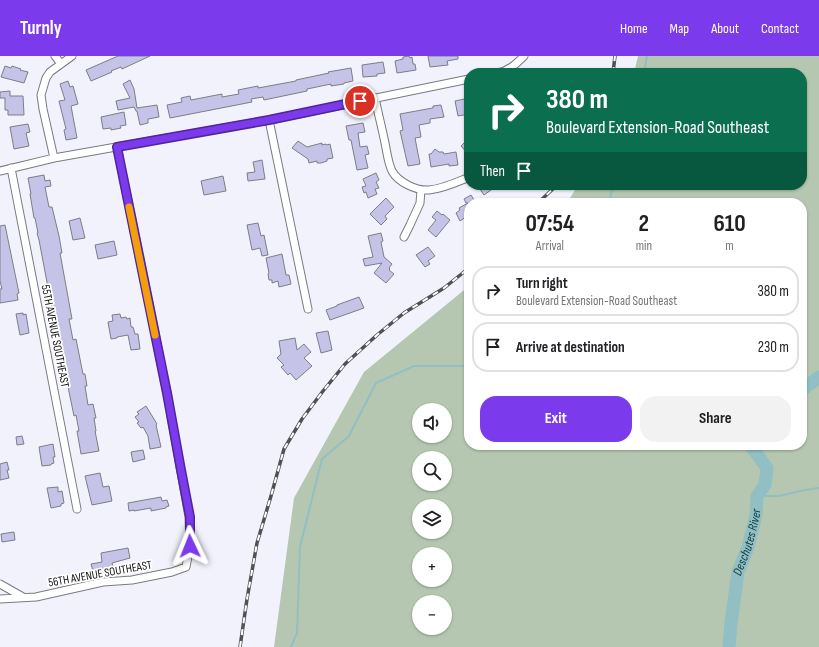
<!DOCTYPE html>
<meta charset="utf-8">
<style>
:root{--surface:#fff;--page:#f2f2f2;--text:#202124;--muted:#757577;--line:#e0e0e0;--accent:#7c3aed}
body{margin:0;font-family:"Sofia Sans Condensed",sans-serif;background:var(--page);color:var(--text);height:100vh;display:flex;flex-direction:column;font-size:15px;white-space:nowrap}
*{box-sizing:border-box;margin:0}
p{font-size:13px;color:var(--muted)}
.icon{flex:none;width:22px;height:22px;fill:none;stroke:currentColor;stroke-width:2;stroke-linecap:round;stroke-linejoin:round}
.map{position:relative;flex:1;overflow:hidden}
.side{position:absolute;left:464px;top:142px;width:343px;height:252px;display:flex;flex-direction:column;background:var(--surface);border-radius:16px;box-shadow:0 1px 3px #0004}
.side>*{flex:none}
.hud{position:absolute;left:464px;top:12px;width:343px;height:122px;border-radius:16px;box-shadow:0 1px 3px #0004;background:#0b6e4f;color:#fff;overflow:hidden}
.buttons{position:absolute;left:412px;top:347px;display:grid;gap:8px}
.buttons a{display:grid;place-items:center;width:40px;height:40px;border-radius:50%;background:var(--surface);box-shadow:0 1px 3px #0004;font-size:20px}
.pin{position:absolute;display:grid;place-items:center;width:34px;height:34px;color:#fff;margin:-17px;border:2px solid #fff;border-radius:50%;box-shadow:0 1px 4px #0007}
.me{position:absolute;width:44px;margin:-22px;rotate:358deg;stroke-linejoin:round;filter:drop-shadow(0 0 3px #0008)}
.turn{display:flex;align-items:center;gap:14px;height:84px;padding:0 16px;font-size:18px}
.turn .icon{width:52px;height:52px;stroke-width:2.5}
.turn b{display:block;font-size:28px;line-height:34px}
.then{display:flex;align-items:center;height:38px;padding:0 16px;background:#0003;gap:8px;font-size:15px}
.eta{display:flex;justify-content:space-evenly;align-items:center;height:68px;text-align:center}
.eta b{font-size:24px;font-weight:700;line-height:28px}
.primary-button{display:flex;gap:8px;margin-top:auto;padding:8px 16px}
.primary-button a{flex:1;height:46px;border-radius:16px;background:var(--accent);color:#fff;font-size:16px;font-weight:700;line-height:46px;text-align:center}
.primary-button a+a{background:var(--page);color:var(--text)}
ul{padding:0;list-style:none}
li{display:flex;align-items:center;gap:12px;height:50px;margin:0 8px 6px;padding:0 8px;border:2px solid var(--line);border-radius:16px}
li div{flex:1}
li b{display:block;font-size:15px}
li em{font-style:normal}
header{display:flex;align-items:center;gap:24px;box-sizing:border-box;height:56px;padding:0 20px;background:var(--accent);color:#fff}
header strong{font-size:19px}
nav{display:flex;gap:22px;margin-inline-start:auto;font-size:14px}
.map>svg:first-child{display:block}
</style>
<header>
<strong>Turnly</strong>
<nav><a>Home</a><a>Map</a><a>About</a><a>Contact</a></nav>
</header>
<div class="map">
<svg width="819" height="591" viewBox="0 0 819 591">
<rect width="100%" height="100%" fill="#f2f2fc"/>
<path fill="#b5c7b0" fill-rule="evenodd" d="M638 0H819V591H274L294 442 364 316 469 230V389H802V147H567L578 129H802V17H634ZM419 354H445V380H419ZM419 402H445V428H419ZM419 450H445V476H419ZM419 498H445V524H419ZM419 546H445V572H419Z"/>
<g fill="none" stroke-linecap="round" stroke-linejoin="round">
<path stroke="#91bfc4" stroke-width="2" d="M644 17 647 0
M609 147 613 129
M757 440H779L805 434 819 432
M291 591 297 577 300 491 322 403 349 380 376 327 414 310H469"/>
<g stroke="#91bfc4" stroke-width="13">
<path d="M802 334 819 321"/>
<path id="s1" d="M729 591 731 567 738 516 748 491 756 459 757 440 765 429 767 412 750 389"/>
</g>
</g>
<path fill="#c5c4e8" stroke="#7d7d86" d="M118 0H150L122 13 121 11 111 15 112 16 91 25 86 14Z
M409 0 410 2 412 1 413 8H415L416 14 397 17 395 5 403 3V1Z
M428 0H458V3L447 5 448 9 430 11Z
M383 6 385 17 377 18V20L363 21 362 9Z
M5 10 11 12 12 10 21 13 20 14 28 16 24 27 1 21Z
M351 12 353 25 344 27V28L331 30V28L307 33V35L264 44 263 41 251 43 252 46 170 62 167 49 182 46 181 42 190 40 191 44 222 38V41L239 38 238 34 258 30V32L296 25V24L329 17 328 16Z
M130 24 134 33 137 52 157 49 159 61 148 63V67L140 69 137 55H136L134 51 118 54 116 45 130 42 123 28Z
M68 25 70 31 73 30 78 48 71 50 77 82 66 84 64 74 66 73 59 45 65 44 60 28Z
M10 35V40H23L24 59H8V54H5V42H0V36Z
M469 42V58L458 60 455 45Z
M441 49 444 61 430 63V67L419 69 421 81 415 82 420 108 408 110 400 75 403 74 400 58 427 53 433 52V50Z
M124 56 126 69 120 70 121 72 111 74V72L103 73 101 61Z
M363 67 365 76 358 77 360 91 367 90 369 98 365 99 368 112 357 114 351 84H349L346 70Z
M28 68 30 76 26 77 29 90 14 93 10 71Z
M469 82V99L461 90Z
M298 85 307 91 322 87V89L326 88 327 89 330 88 333 102 327 103V105L321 107H317V105L309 107 308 103 292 92Z
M435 93 439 96H443L444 98 456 96 458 109 449 110V108L431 111 429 98H431Z
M262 104 265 123 248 125 247 117 255 116 253 106Z
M376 117 379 124 376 126 379 132 375 133 377 138 368 142 366 136 364 137 362 131 366 130 363 123Z
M44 119 45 125 50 124 51 130 45 131 49 151H52L59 180 62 197H60L72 263H69L73 284 76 283 83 318H85L87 330H85L88 349 93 348 96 362H94L96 375H95L99 395 81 398 77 375H79L76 359 74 360 59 287 54 258H53L39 184 37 177H38L35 162H34L30 138H31L28 122Z
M223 120 226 135 204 139 201 125Z
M477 129H498L484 139Z
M471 139 476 147H469V159L460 165 456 157 460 154 459 152 468 147H466L464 143Z
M386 142 394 151 385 160 387 163 381 169 370 158Z
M437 155 442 159 443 158 450 164 436 181 428 174 436 164 432 161Z
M80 162 85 182 73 184 69 165Z
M258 167 261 180 264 179 268 199 262 200 260 192 252 194 247 169Z
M5 169 19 237 17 238 18 244 0 247V233H2L0 225V170Z
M381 177 383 185 381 186 384 201 392 208 389 212 390 213 389 214 394 218 386 227 374 217 382 207 365 210 363 203 373 201 368 180Z
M114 185 117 199 98 203 95 189Z
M428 191 435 200 428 205 430 208 425 211 416 199Z
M282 198 286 219H289L291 228 279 231 278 225 272 227V224H269L268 218 269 217 266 202Z
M359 241 364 252 330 264 326 254 337 250V249Z
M23 257V259L26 258 29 277 20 279 16 258Z
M120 258 121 262 126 261 127 263 130 262 131 271H133L135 278H138L140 293 131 294 128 279 117 281V282L111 283 108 266 113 265 112 259Z
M328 275 332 294 321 297 316 277Z
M295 282 297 294 304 288 311 296 304 302 312 310 296 324 290 317 288 319 281 311 284 309 277 302 281 298 279 285Z
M146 350 157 368 156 369 161 391 150 393 148 380 143 371 141 372 137 367 139 366 135 361 139 358 137 356Z
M22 380 24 388 17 389 16 381Z
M53 388 55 401H53L54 407 51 408V409L42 410 39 391Z
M143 394 145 403 133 406 131 396Z
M7 406 9 414H7L9 422 0 424V408Z
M100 417 103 431 109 430 112 445 92 449 85 420Z
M58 431V436L62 435 64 447 61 448V450L51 452 47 432Z
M161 441 162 445 167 444 169 450 166 451V452L151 455V452L134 455V454L129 455 128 447Z
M14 476 15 484 2 486 1 478Z
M128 492 130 502 112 507 113 511 93 515 91 508 102 506 101 497Z"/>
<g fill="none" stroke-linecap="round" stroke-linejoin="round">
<defs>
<path id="minor" d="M55 0 61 8
M497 17C509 15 516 8 524 0
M375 42C378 57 382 72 385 87 387 96 388 107 392 115 398 126 416 135 429 134 442 133 455 127 467 122L469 120
M269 64 308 253
M54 102 43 53 41 39 46 22 50 16 72 0
M11 112 77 453
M0 115 54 102 269 64 469 23
M404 181 410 169 420 147 421 134
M0 528 23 541
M0 543 36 541 103 526 132 524 172 516 186 511 190 490 189 461 167 337 117 91"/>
</defs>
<use href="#minor" stroke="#7a7a82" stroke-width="9"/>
<use href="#minor" stroke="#fff" stroke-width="7"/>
<defs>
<path id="rail" d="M613 17 615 0
M538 147 557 129
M240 591 247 543 257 487 271 440 284 393 302 363 323 335 345 308 377 279 404 257 444 232 469 212"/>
</defs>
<use href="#rail" stroke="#505055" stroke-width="3.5"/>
<use href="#rail" stroke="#fff" stroke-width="2" stroke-dasharray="6" stroke-linecap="butt"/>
</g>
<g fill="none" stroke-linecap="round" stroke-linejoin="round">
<defs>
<path id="route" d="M190 490V461L181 414 167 337 117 91 269 64 360 45"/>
</defs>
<use href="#route" stroke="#51269a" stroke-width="10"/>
<use href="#route" stroke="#7c3aed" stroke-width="7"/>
<path stroke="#f59e0b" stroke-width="7" d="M129 151 155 279"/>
</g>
<g text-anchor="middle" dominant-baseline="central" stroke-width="3.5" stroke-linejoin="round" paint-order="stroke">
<g font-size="12" fill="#0c0c0f" stroke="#fff">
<text transform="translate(55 280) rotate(79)">55TH AVENUE SOUTHEAST</text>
<text transform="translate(100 518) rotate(-10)">56TH AVENUE SOUTHEAST</text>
</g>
<g font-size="13" font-style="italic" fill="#164145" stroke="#fff">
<text stroke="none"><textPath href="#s1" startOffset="107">Deschutes River</textPath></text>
</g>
</g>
</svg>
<div class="buttons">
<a><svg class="icon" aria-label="sound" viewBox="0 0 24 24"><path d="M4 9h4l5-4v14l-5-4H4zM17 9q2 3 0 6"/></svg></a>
<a><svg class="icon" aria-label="search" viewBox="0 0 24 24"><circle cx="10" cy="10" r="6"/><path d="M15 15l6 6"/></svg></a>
<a><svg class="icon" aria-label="layers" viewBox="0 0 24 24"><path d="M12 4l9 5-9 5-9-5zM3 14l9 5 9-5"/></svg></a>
<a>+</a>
<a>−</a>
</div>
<div class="pin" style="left:360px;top:45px;background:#d93025"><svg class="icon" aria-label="arrive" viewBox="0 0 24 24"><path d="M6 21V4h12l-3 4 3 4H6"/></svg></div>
<svg class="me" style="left:190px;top:490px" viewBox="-20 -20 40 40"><path d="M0-17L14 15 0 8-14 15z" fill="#7c3aed" stroke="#fff" stroke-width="4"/></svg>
<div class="hud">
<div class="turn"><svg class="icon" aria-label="right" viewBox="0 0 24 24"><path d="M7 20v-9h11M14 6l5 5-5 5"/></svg><div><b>380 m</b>Boulevard Extension-Road Southeast</div></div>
<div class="then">Then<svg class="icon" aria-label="arrive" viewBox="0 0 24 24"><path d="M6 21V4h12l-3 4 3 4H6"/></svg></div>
</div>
<section class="side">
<div class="eta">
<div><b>07:54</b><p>Arrival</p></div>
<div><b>2</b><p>min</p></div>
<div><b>610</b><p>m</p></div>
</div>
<ul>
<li><svg class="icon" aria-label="right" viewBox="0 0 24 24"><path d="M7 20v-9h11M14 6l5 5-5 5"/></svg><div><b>Turn right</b><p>Boulevard Extension-Road Southeast</p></div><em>380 m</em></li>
<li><svg class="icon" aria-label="arrive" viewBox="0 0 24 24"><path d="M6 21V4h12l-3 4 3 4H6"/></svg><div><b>Arrive at destination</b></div><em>230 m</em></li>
</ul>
<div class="primary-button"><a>Exit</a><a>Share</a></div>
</section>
</div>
